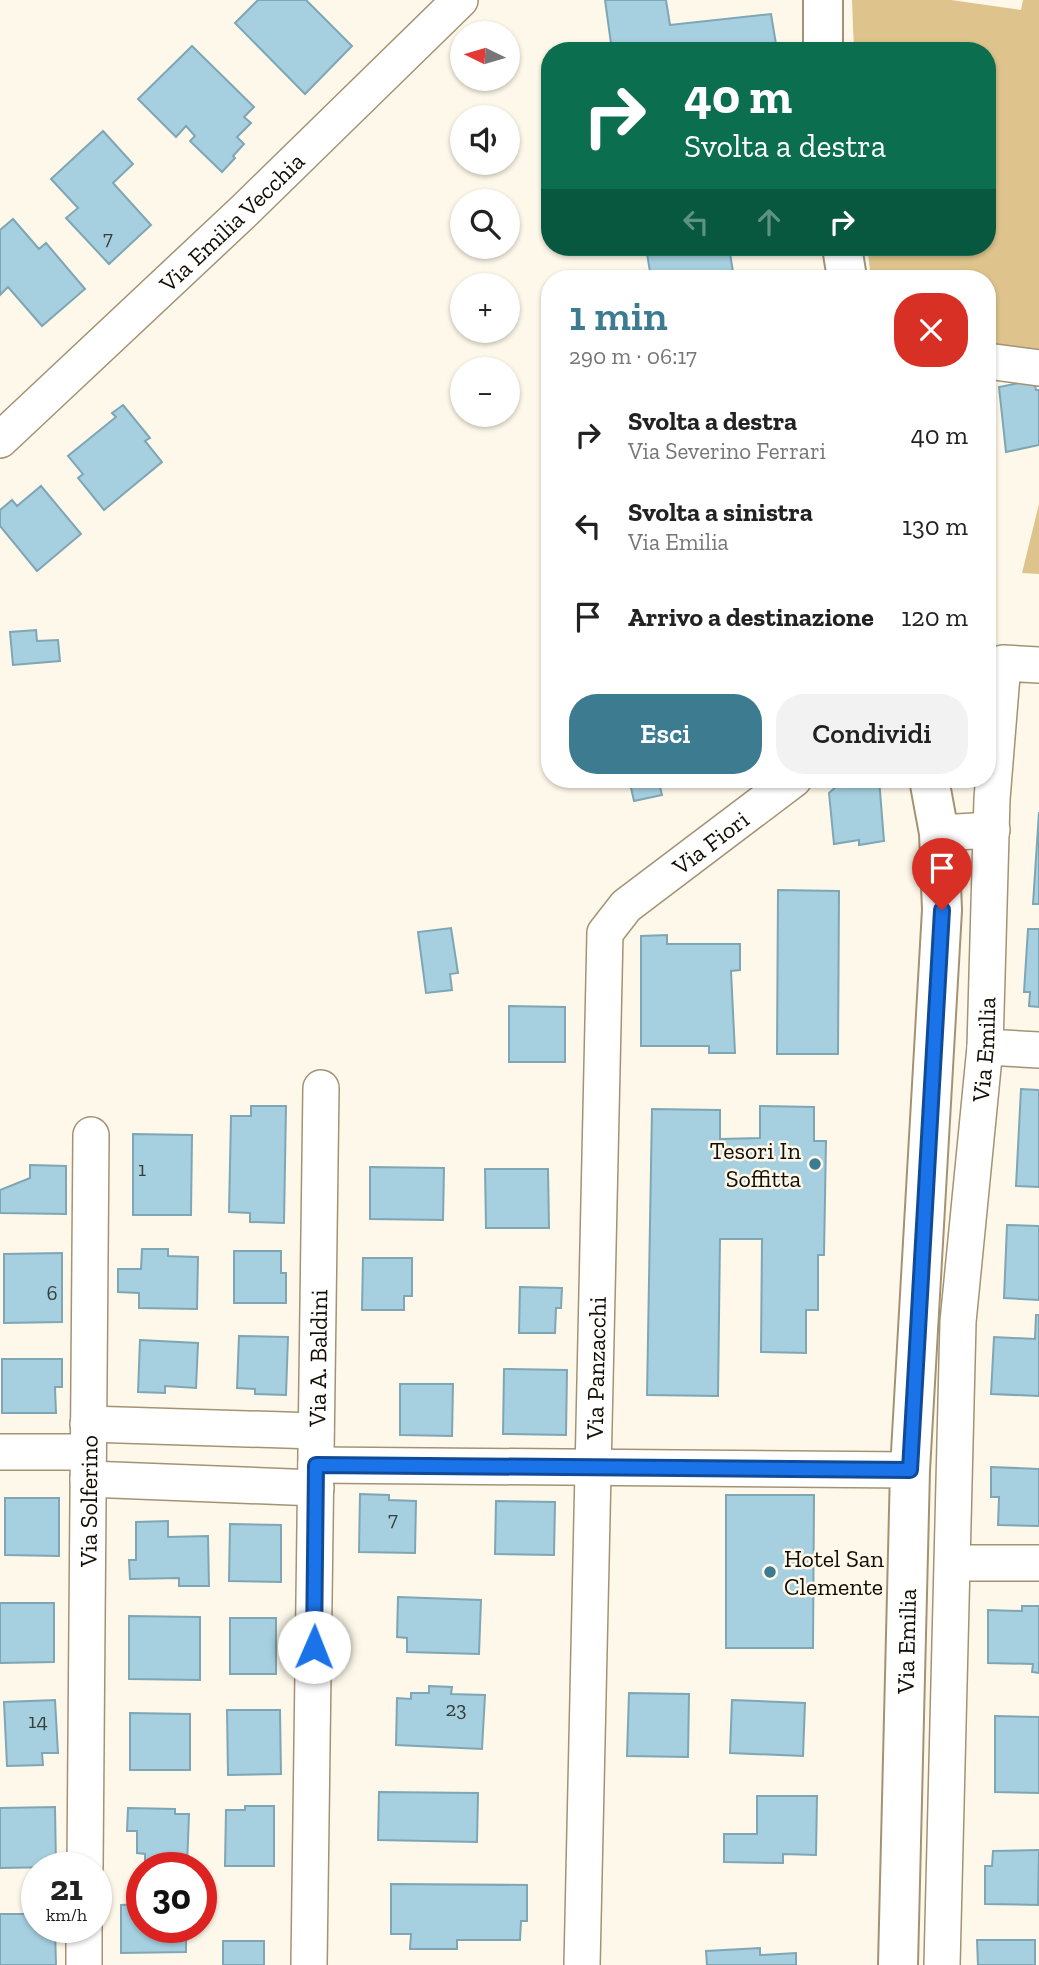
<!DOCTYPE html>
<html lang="it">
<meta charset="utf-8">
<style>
:root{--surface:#fff;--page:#f2f2f2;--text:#222;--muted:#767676;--accent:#3d7b91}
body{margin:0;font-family:"Zilla Slab",serif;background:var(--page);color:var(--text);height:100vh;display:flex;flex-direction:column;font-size:26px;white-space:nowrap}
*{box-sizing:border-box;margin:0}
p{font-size:23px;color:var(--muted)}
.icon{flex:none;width:38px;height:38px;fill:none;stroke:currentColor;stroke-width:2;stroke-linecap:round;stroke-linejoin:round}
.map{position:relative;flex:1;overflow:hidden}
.drawer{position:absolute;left:541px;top:270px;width:455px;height:518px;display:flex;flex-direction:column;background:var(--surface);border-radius:28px;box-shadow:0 2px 5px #0004}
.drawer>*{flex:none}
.guide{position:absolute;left:541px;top:42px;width:455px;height:214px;border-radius:28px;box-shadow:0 2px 5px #0004;background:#0b6e4f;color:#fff;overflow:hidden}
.needle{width:46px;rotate:275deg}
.tools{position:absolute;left:450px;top:21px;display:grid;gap:14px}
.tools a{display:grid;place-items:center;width:70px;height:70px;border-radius:50%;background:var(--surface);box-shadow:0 2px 5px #0004;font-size:35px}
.speed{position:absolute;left:21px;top:1852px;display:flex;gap:14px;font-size:35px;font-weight:700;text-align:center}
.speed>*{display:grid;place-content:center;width:91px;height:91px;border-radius:50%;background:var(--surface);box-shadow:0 2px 5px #0004;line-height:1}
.speed small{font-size:18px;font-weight:400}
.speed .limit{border:10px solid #d22;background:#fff;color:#111}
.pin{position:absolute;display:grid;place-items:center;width:60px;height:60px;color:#fff;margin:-72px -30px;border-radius:50% 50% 50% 0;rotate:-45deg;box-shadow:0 0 7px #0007}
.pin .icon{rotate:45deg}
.me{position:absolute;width:77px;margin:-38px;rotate:1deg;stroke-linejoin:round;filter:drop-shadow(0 0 5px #0008)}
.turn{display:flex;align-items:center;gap:24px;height:147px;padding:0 28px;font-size:32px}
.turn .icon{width:91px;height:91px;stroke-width:2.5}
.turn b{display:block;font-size:49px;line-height:60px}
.lanes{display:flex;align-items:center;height:66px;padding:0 28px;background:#0003;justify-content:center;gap:35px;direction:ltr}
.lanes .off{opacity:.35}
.round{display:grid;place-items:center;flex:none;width:74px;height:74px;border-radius:28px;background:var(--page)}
.overview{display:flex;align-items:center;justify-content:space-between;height:119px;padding:0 28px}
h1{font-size:42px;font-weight:600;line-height:52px;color:var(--accent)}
.primary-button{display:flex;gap:14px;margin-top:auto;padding:14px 28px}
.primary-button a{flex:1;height:80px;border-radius:28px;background:var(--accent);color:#fff;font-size:28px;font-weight:600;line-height:80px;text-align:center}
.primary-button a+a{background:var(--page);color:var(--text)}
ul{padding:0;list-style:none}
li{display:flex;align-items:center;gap:21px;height:91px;padding:0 28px}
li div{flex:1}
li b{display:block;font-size:26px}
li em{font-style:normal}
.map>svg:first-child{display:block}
</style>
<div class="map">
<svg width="1039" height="1965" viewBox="0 0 1039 1965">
<rect width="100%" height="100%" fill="#fef8ea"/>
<path fill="#dec38c" d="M852 0H951L1021 10 1023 0H1039V353L987 347V278H871L867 247H987V51H854Z
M1039 504V574L1022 573Z"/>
<path fill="#a6cfdf" stroke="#7ea6b5" stroke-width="2" d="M258 0H306L352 46 305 94 235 23Z
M605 0H666L670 25 771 14 777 50 612 51Z
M192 46 254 107 244 117 251 123 237 137 244 144 233 156 235 158 222 172 190 141 195 136 186 126 176 137 138 99Z
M103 131 133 164 113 183 151 225 109 264 66 218 78 208 51 179Z
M13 219 39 249 46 243 85 289 42 326 8 287 0 295V230Z
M646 247H729L734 278H651Z
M1034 380 1036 390H1039V445L1006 452 999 387Z
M123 405 150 438 145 441 162 462 104 510 78 478 83 474 68 456 116 417 112 413Z
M41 486 81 534 37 571 0 526V510L12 500 17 506Z
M36 630 37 641 58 640 60 661 13 665 10 632Z
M629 779H658L662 795 634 801Z
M845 779H879L884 841 859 845V840L834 844 829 793Z
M1039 812V904H1033Z
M778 890 839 891 838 1054H777Z
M451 928 458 973 450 974 452 990 426 993 418 932Z
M1028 929H1039V1007L1029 1006 1030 992H1024Z
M667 935V944H740V970L731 971 735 1053H709V1046H641V936Z
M509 1006 565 1007V1062H509Z
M1021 1089 1039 1090V1187L1016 1186Z
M251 1106H286L284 1223 250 1222V1213L229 1212 231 1116H251Z
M760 1106 814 1107V1141H826L824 1255H818V1310H806V1353L761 1352 762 1239H720L718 1396 647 1395 652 1109 720 1110V1139L760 1138Z
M133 1134 192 1135 191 1215H133Z
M30 1165 66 1166V1214L0 1213V1190L30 1178Z
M370 1167 444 1168 443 1220 370 1219Z
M485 1169H548L549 1228H486Z
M1007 1225 1039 1226V1300L1004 1298Z
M142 1249H168V1256L198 1257 197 1309 139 1308V1293L118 1292V1269H141Z
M234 1251H281V1273H286V1303H234Z
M62 1253V1322L4 1323V1254Z
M363 1258H412V1296H404V1310H362Z
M520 1287 562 1288 561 1308H556L555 1333H519Z
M1036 1315H1039V1396L991 1394 994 1337 1035 1339Z
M239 1336 288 1337 286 1395 255 1394V1389L237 1388Z
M140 1340 198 1343 196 1388 165 1386V1393L138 1392Z
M2 1359H62V1387H55L56 1413H2Z
M504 1369 567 1370 566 1435 503 1434Z
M400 1384H453L452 1436 400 1435Z
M991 1467 1039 1469V1526L998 1525 999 1497H991Z
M360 1494 389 1495V1500L416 1501 415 1553 359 1552Z
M726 1495H814L813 1648H726Z
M5 1498H59V1556L5 1555Z
M496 1501 555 1502 554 1555 495 1554Z
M168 1521V1537L208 1536 209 1586H179V1578L130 1579 129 1560H136V1522Z
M230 1524 281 1525V1582L229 1581Z
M398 1597 481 1600 479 1654 407 1652V1638L397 1637Z
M0 1603H54V1662L0 1663Z
M1022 1606H1039V1673L1032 1672 1033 1664 988 1663V1610L1022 1611Z
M129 1616 200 1617V1680L129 1679Z
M230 1618H276V1674H230Z
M429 1686 452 1687 451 1694 485 1695 482 1749 396 1745 397 1698 411 1699V1693H429Z
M629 1693 689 1694 688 1757 627 1756Z
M55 1700 58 1753H42L43 1765 7 1766 4 1702Z
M732 1700 805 1703 803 1756 730 1753Z
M227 1710H280L281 1774 228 1775Z
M130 1713 190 1714V1770H130Z
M995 1716 1039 1717V1793L995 1792Z
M379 1792 478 1793 477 1842 378 1840Z
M757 1796H817L816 1855 783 1854V1863L724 1862V1834H757Z
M245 1806H274V1866H225L226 1810H245Z
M55 1807 56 1867 0 1868V1808Z
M128 1808 175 1809V1814H189L187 1866 145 1865V1854L137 1853V1831H127Z
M1039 1850 1038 1905 985 1904V1866H992L993 1851Z
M391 1884 527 1885V1921H521L520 1940H457V1949H410L411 1934H391Z
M142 1904V1927H186V1952L121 1953V1905Z
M0 1914H37V1927H55L56 1965H0Z
M977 1940H1035V1965H978Z
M223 1941H264V1965H223Z
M760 1948V1955L796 1953V1965H707L706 1951Z"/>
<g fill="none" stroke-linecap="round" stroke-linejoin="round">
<defs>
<g id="minor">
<path d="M987 361 1039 368"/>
<path id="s1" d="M0 440 245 210 460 0"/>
<path d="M939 833 992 830"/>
<path d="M985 1047 1039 1050"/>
<path d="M88 1424 316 1431"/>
<path d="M0 1452H88"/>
<path d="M316 1465 910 1470"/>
<path d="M88 1479 316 1488"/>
<path d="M953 1563H1039"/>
<path id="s2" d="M85 1867 91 1135"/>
<path d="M84 1965V1927"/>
<path id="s3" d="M309 1965 321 1088"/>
<path id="s4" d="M582 1965 605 933 626 906 794 779"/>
<path id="s5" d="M942 1965 958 1322 985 1047 992 799 1003 663 1039 665"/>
</g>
<g id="primary">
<path d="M823 0V51"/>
<path d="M842 247 847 278"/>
<path id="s6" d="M898 1965 910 1470 942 910 939 833 929 779"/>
</g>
</defs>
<use href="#minor" stroke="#a39374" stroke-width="38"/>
<use href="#primary" stroke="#a39374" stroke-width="42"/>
<use href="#minor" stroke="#fff" stroke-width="35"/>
<use href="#primary" stroke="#fff" stroke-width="38"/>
</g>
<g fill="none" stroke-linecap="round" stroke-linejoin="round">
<defs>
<path id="route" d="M314 1647 316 1465 910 1470 942 910"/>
</defs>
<use href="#route" stroke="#114b97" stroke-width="18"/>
<use href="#route" stroke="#1a73e8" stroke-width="12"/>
</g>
<g fill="#3d7b91" stroke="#fef8ea" stroke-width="2.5">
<circle cx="815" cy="1164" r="7"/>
<circle cx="770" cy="1572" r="7"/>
</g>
<g text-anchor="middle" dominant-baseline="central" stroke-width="5" stroke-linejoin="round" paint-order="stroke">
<g font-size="21" fill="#383e3a">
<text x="108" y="237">7</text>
<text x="142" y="1168">1</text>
<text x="52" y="1292">6</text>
<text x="393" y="1518">7</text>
<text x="456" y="1708">23</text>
<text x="38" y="1720">14</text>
</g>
<g font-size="24" fill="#130d03" stroke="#fef8ea">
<text stroke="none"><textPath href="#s1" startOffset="318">Via Emilia Vecchia</textPath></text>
<text stroke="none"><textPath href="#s4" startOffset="1172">Via Fiori</textPath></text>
<text stroke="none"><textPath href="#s5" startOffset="917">Via Emilia</textPath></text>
<text stroke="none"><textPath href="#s3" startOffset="607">Via A. Baldini</textPath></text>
<text stroke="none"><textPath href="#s4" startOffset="597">Via Panzacchi</textPath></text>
<text stroke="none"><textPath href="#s2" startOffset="366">Via Solferino</textPath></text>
<text stroke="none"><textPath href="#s6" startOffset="324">Via Emilia</textPath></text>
</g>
<g font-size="24" fill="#130d03" stroke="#fef8ea" text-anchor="end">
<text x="801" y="1150">Tesori In<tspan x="801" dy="28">Soffitta</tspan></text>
<text x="784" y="1558" text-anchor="start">Hotel San<tspan x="784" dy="28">Clemente</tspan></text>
</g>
</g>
</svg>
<div class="tools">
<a><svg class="needle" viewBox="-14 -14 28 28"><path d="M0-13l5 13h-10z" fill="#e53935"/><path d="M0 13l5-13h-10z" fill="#767676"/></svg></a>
<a><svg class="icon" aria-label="sound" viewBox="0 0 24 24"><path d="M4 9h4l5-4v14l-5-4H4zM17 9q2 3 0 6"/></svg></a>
<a><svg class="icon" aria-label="search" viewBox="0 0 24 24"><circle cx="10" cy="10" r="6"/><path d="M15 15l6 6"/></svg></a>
<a>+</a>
<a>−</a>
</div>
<div class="speed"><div>21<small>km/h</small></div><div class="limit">30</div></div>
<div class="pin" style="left:942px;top:910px;background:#d93025"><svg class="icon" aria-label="arrive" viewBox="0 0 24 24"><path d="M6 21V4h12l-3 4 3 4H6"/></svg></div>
<svg class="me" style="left:314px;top:1647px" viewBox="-20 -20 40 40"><circle r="19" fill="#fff"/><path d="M0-13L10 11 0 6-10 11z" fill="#1a73e8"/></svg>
<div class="guide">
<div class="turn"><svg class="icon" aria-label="right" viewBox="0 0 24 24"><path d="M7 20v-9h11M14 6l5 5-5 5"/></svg><div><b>40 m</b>Svolta a destra</div></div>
<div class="lanes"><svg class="icon off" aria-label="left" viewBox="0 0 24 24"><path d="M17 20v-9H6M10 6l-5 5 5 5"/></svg><svg class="icon off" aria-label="ahead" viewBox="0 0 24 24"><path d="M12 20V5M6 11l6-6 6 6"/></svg><svg class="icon" aria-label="right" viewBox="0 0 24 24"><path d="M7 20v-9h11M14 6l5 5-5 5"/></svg></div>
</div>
<section class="drawer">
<div class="overview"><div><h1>1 min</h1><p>290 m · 06:17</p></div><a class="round" style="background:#d93025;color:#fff"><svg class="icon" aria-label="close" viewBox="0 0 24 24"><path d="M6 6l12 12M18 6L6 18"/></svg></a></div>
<ul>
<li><svg class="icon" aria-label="right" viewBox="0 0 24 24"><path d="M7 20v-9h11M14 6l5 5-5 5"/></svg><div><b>Svolta a destra</b><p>Via Severino Ferrari</p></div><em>40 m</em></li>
<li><svg class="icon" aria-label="left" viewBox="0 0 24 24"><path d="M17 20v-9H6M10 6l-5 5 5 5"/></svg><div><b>Svolta a sinistra</b><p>Via Emilia</p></div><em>130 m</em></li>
<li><svg class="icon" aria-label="arrive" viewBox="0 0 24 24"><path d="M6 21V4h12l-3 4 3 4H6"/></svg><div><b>Arrivo a destinazione</b></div><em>120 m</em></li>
</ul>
<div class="primary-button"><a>Esci</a><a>Condividi</a></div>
</section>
</div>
